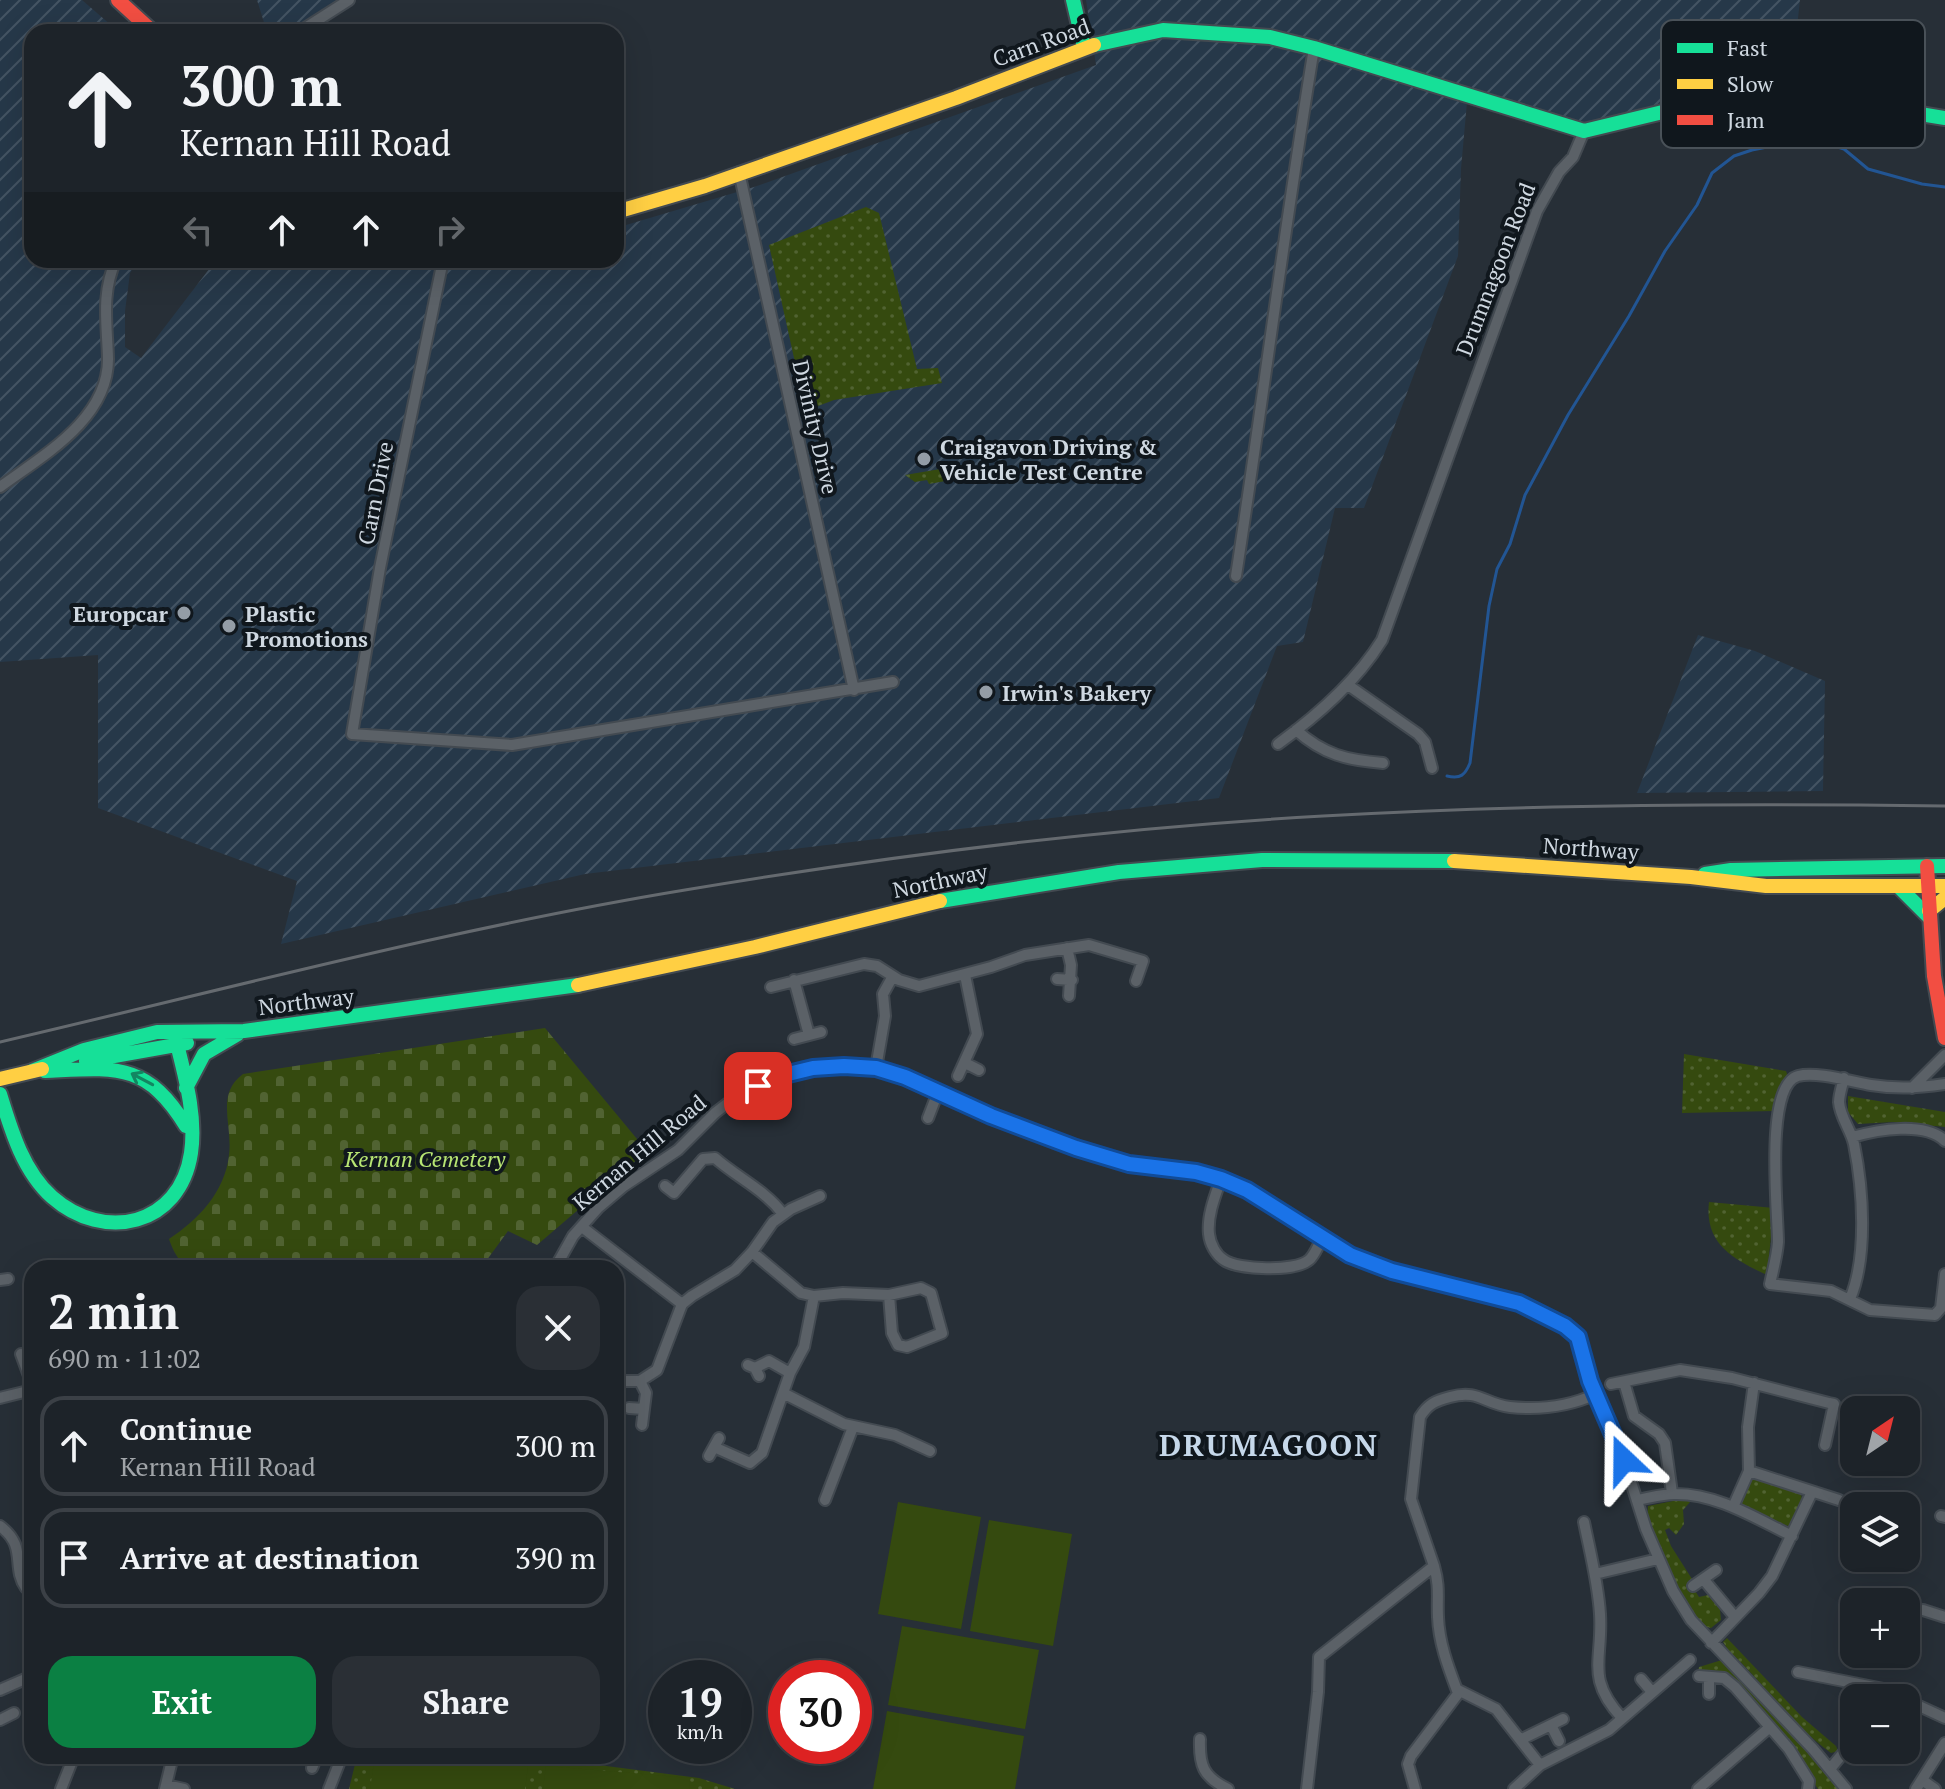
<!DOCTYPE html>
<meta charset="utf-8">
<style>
:root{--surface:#1d2329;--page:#2a2f35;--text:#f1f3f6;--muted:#a0a4a8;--line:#3b4046;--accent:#0b8043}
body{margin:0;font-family:"PT Serif",serif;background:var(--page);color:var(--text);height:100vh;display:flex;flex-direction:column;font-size:30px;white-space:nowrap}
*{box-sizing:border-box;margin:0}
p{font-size:26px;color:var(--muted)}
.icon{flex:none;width:44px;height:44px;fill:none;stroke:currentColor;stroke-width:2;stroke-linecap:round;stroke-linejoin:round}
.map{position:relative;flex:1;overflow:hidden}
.drawer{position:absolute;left:24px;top:1260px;width:600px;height:504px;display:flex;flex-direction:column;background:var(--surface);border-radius:24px;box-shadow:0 8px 32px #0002,0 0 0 2px var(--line)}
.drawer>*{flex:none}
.top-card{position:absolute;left:24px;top:24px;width:600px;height:244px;border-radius:24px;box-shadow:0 8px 32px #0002,0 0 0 2px var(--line);background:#1d2329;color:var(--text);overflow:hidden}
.needle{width:52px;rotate:35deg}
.tools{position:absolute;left:1840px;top:1396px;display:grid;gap:16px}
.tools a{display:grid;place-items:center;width:80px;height:80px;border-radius:16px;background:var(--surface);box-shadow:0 8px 32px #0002,0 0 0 2px var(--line);font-size:40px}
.speed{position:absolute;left:648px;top:1660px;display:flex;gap:16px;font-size:40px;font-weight:700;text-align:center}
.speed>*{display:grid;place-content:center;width:104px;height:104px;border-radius:50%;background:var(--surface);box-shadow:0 8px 32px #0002,0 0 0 2px var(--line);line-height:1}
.speed small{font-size:20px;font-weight:400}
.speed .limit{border:12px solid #d22;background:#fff;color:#111}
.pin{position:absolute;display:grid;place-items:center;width:68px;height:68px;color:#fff;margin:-34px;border-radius:16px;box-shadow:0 4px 12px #0006}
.me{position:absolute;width:88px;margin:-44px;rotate:337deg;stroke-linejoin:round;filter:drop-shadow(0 0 6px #0008)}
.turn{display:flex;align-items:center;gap:28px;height:168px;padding:0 24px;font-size:36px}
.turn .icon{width:104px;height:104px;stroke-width:2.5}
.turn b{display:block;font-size:56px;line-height:68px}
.lanes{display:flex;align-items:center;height:76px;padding:0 24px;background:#0003;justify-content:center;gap:40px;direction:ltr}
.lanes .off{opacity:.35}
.round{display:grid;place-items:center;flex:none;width:84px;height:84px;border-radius:24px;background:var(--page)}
.head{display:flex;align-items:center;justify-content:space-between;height:136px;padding:0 24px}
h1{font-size:48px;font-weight:700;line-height:60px}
.primary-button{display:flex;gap:16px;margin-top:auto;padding:16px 24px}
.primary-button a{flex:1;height:92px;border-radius:24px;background:var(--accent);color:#fff;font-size:32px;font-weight:700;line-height:92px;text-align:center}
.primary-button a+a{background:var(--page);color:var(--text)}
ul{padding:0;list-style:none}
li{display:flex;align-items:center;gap:24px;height:100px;margin:0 16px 12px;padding:0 8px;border:4px solid var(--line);border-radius:24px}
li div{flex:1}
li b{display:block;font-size:30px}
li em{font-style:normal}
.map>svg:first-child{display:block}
</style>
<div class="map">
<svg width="1945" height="1789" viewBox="0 0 1945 1789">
<defs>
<pattern id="industrial-furrows" width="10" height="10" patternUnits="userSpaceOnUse" patternTransform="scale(2)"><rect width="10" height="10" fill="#263849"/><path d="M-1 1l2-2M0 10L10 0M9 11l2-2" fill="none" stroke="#445463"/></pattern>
<pattern id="grass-dots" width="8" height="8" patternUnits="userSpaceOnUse" patternTransform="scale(2)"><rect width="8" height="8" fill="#354a0f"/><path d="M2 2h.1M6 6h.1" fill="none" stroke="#516332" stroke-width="1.8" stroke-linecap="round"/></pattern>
<pattern id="cemetery-stones" width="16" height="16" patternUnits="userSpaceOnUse" patternTransform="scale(2)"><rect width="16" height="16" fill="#354a0f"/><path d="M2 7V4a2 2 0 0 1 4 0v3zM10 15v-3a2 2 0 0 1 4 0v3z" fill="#516332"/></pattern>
</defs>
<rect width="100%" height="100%" fill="#272f37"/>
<path fill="url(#industrial-furrows)" d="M0 0H82L119 32H32V260H138L130 273 125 311V347L141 358 216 260H616V228L754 187 1096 65 1086 0H1800L1792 72 1590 123 1575 122 1468 91 1461 169 1458 256 1364 508H1335L1303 642 1277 646 1219 798 585 874 281 944 297 881 98 808V655L0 662Z
M257 0H337L287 32H267Z
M1698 635 1755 651 1825 681 1823 791 1637 793Z"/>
<path fill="url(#grass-dots)" d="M866 207 879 213 917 369 938 368 942 383 834 400 810 409 808 405 804 403 769 245Z
M970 464 972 476 929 484 927 480 915 482 905 475Z
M1684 1054 1786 1071 1788 1077 1776 1094 1773 1111 1682 1113Z
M1848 1096 1945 1112V1127L1893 1122 1858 1124 1848 1112Z
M1709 1202 1774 1208 1767 1275C1735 1260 1704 1245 1709 1202Z
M1755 1476 1799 1491C1807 1502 1797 1517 1788 1526L1743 1507 1741 1501 1751 1477Z
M1678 1500 1691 1501 1683 1510 1684 1524 1676 1535 1669 1528 1665 1530 1671 1546 1692 1579 1689 1581 1699 1597 1708 1595 1720 1610 1721 1620 1711 1628 1703 1626C1685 1602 1644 1537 1648 1506Z
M1727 1638 1802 1717 1836 1746 1838 1751 1831 1753C1792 1725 1764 1683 1729 1651L1723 1642Z
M1722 1660 1741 1677 1839 1789H1818L1779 1730 1726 1673 1707 1670 1698 1672 1699 1667Z
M357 1756H529L699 1778 735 1789H349Z"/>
<path fill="url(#cemetery-stones)" d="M545 1028 647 1151 537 1245 508 1231 481 1268H217C205 1264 216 1266 204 1268 183 1271 175 1256 169 1239 198 1220 225 1192 229 1155 233 1124 215 1095 243 1074Z"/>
<path fill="#354a0f" d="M898 1502 981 1517 961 1629 878 1614Z
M989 1520 1072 1534 1053 1646 970 1631Z
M902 1626 1039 1650 1025 1729 888 1705Z
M887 1711 1024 1736 1015 1789H873Z
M375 1756H458L528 1767 525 1789H370Z
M546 1766 690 1778 689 1789H543Z"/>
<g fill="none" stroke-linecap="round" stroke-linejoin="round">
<path stroke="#225593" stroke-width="3" d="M1447 776C1461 779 1465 775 1470 763L1489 606 1497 569 1510 544 1525 495 1568 415 1629 316 1665 251 1697 205 1712 173 1734 156 1752 150 1803 140 1819 141 1844 149 1868 169 1922 184 1945 187"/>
<defs>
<path id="street" d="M299 32 349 0
M739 172 854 690
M443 260 380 568 352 734 512 745 893 682
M0 487C42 456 109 419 108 358 107 323 101 293 116 260
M1236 576C1263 400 1285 223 1314 48
M1348 685 1418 734 1425 742 1432 768
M1296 730C1324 755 1347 760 1383 763
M1278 744C1318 715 1356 682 1382 640L1537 211 1559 172 1573 157 1584 131
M1067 948 1071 965 1069 996
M1057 979 1072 980
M794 980 809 1035
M771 987 864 964 877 966 899 980 919 986 991 967 1025 955 1089 945 1143 961 1136 981
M794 1039 821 1032
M965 1063 979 1070
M876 1068 885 1016 883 994 893 976
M958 1076 977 1034 965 975
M1844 1078C1842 1086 1839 1095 1839 1102 1840 1117 1851 1130 1854 1144 1863 1189 1868 1256 1850 1299
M1945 1084C1920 1088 1896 1089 1871 1085 1852 1082 1817 1071 1798 1076 1764 1085 1778 1213 1778 1242 1777 1256 1773 1270 1770 1284L1831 1291 1870 1310 1935 1315 1941 1308 1945 1274
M1912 1088 1945 1055
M928 1118 938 1092
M1852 1137C1877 1130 1925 1121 1945 1141
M1221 1179C1215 1196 1207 1216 1209 1234 1210 1244 1216 1255 1224 1260 1238 1270 1295 1272 1309 1260 1315 1255 1318 1245 1322 1239
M665 1186 674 1193 703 1159 715 1158C738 1178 765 1190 783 1214
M582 1227 682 1304
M555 1268 573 1236 598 1208 624 1186 678 1150 715 1113 737 1096 780 1076 813 1068H876L905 1077 991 1116 1076 1148 1129 1164 1196 1172 1221 1179 1247 1190 1350 1255 1392 1271 1519 1303 1565 1326 1578 1337 1590 1381 1624 1460 1646 1529 1673 1591 1691 1620 1813 1749 1846 1789
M0 1280 8 1279
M814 1296 843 1293 889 1295 921 1288 931 1293 942 1333 907 1347 898 1345 892 1333 889 1295
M21 1354 32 1384
M748 1365 755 1368 759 1376
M755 1368 769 1361 790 1373
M616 1381H640L657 1370 682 1304 692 1296 735 1270 752 1252 773 1222 791 1209 820 1196
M640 1381 646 1393 642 1425
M1624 1382 1634 1416 1659 1434 1665 1443 1672 1493
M1611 1384 1680 1370 1732 1378 1829 1403 1834 1404 1825 1445
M783 1393 844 1424 895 1435 930 1451
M0 1398 32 1390
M629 1408 644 1409
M714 1447 750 1463 762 1453 790 1373 804 1347 814 1296 801 1293 752 1252
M709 1456 719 1438
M1749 1471 1839 1500
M825 1500 853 1427
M1637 1500C1649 1498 1662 1494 1674 1494 1716 1493 1755 1518 1792 1536
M1733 1507 1749 1471 1748 1427 1754 1383
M1941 1516 1945 1517
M1584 1522C1590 1552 1598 1582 1600 1614 1603 1660 1585 1678 1622 1718
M0 1526C28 1547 11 1567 26 1588L32 1590
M1434 1566 1411 1499 1420 1417C1428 1404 1435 1401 1450 1397 1479 1389 1484 1404 1510 1407 1540 1410 1568 1407 1596 1394
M1595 1574 1658 1559
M1704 1580 1735 1617
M1693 1586 1716 1570
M1923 1610 1945 1617
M1711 1643 1759 1593 1772 1576 1812 1492
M1798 1672 1884 1689 1902 1698
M1699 1676 1724 1678 1735 1687 1789 1749 1809 1781 1808 1789
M1641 1679 1652 1692
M0 1690 32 1676
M1709 1694V1677
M1906 1700 1945 1718
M0 1720 14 1713
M1551 1725 1559 1741
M1200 1739C1199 1765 1203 1777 1228 1789
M1522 1739 1563 1719
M312 1768 317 1756
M1830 1769 1854 1740
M1922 1780 1935 1789
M166 1785 184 1789
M61 1789 74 1756
M165 1789 173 1756
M329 1789 342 1756
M1307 1789 1318 1692 1319 1657 1434 1566C1440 1588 1437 1596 1438 1617 1439 1644 1449 1669 1458 1693
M1415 1789 1408 1764 1411 1756 1460 1691 1496 1709 1540 1765
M1514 1789 1540 1765 1609 1730 1690 1660
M1698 1789 1770 1727
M1916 1789 1945 1743"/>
<path id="fast" d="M1073 0 1084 47
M1094 45 1163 30 1270 37 1314 48 1584 131 1800 79 1837 85 1908 112 1945 118
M1705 874 1731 870 1945 866
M1900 888 1929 917
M940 901 1119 872 1262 860 1454 861
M86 1061 187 1043
M32 1071 84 1050 157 1032 244 1031 578 985
M45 1071C115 1068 146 1061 186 1126
M186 1088 204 1054 238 1034
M0 1094C11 1130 23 1171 52 1197 104 1243 180 1226 191 1153 197 1113 183 1070 174 1032"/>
<path id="slow" d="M616 212 705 186 956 98 1094 45
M1454 861 1691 877 1766 886H1945
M1929 911 1945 898
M578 985 755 947 940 901
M0 1079 42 1069"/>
<path id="jam" d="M118 0 153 32
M1927 866 1934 976 1945 1038"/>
</defs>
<use href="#street" stroke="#434a51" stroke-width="14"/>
<use href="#fast" stroke="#434a51" stroke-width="18"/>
<use href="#slow" stroke="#434a51" stroke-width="18"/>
<use href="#jam" stroke="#434a51" stroke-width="18"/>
<use href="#street" stroke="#5b6167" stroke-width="10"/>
<use href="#fast" stroke="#16e098" stroke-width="14"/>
<use href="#slow" stroke="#ffcf43" stroke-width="14"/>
<use href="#jam" stroke="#f24e42" stroke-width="14"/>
<path stroke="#656a6f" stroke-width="3" d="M0 1042C227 989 454 928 685 890 895 855 1109 828 1323 816 1530 804 1738 803 1945 806"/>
</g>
<defs><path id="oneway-shaft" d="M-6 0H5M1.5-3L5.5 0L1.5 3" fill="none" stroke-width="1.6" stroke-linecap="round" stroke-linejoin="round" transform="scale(2)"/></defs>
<use stroke="#138661" href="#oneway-shaft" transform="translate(142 1079) rotate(-152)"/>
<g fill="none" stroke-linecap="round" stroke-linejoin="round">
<defs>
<path id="route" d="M758 1086 780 1076 813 1068 844 1066 876 1068 905 1077 991 1116 1076 1148 1129 1164 1196 1172 1221 1179 1247 1190 1350 1255 1392 1271 1519 1303 1565 1326 1578 1337 1590 1381 1624 1460"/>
</defs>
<use href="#route" stroke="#114b97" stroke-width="20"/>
<use href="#route" stroke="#1a73e8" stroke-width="14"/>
</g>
<g fill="#949da6" stroke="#10171d" stroke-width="3">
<circle cx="924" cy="459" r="8"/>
<circle cx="184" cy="613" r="8"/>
<circle cx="229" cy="626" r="8"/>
<circle cx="986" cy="692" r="8"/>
</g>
<g text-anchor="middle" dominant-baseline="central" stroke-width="8" stroke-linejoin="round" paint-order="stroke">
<g font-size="22" fill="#cfd8e1" stroke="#10171d">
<text transform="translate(1041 42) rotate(-20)">Carn Road</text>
<text transform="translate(1495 269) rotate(-69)">Drumnagoon Road</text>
<text transform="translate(816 427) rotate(77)">Divinity Drive</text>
<text transform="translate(375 493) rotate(-79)">Carn Drive</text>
<text transform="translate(1591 848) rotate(4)">Northway</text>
<text transform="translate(940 880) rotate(-12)">Northway</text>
<text transform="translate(306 1001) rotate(-7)">Northway</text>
<text transform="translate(639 1152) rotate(-40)">Kernan Hill Road</text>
</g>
<g font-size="22" font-weight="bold" fill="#cfd8e1" stroke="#10171d" text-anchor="start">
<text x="940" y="446">Craigavon Driving &amp;<tspan x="940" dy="25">Vehicle Test Centre</tspan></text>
<text x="168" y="613" text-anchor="end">Europcar</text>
<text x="245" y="613">Plastic<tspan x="245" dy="25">Promotions</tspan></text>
<text x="1002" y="692">Irwin's Bakery</text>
</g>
<g font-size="22" font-style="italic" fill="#b8e673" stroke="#10171d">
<text x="425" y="1158">Kernan Cemetery</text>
</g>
<g font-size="30" font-weight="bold" letter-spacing="2" fill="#c6d8ea" stroke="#10171d">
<text x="1269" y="1445">DRUMAGOON</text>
</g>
</g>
<rect x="1661" y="20" width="264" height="128" rx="12" fill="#10171d" stroke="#495158" stroke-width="2"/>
<rect x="1677" y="43" width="36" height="10" fill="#16e098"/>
<rect x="1677" y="79" width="36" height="10" fill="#ffcf43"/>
<rect x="1677" y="115" width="36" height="10" fill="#f24e42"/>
<g font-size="22" fill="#cfd8e1">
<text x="1727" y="56">Fast</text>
<text x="1727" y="92">Slow</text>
<text x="1727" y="128">Jam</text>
</g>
</svg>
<div class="tools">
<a><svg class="needle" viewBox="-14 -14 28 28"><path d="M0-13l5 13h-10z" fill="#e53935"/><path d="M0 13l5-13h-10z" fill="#a0a4a8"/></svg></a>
<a><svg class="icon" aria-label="layers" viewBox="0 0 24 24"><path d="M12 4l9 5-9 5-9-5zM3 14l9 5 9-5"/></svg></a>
<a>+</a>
<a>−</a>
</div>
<div class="speed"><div>19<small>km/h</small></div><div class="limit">30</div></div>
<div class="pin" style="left:758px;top:1086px;background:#d93025"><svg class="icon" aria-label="arrive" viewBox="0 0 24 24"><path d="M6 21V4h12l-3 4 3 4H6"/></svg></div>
<svg class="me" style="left:1624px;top:1460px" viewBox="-20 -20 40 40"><path d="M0-17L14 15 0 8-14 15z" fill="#1a73e8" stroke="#fff" stroke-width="4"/></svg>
<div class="top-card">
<div class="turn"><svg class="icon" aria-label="ahead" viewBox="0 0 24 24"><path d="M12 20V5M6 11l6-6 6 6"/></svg><div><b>300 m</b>Kernan Hill Road</div></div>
<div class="lanes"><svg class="icon off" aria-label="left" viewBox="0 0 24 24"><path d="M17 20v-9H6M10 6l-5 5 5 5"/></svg><svg class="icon" aria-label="ahead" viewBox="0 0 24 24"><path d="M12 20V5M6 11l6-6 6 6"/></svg><svg class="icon" aria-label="ahead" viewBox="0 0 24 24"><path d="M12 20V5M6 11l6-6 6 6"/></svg><svg class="icon off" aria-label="right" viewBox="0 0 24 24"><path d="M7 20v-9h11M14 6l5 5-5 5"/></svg></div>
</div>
<section class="drawer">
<div class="head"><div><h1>2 min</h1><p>690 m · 11:02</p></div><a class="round"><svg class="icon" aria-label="close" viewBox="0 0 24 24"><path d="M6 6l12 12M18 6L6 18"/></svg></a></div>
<ul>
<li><svg class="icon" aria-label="ahead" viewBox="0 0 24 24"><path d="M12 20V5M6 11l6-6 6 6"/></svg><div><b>Continue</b><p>Kernan Hill Road</p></div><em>300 m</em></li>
<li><svg class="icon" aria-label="arrive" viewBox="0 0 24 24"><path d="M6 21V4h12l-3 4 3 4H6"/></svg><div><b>Arrive at destination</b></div><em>390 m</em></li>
</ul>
<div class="primary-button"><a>Exit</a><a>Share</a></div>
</section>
</div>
